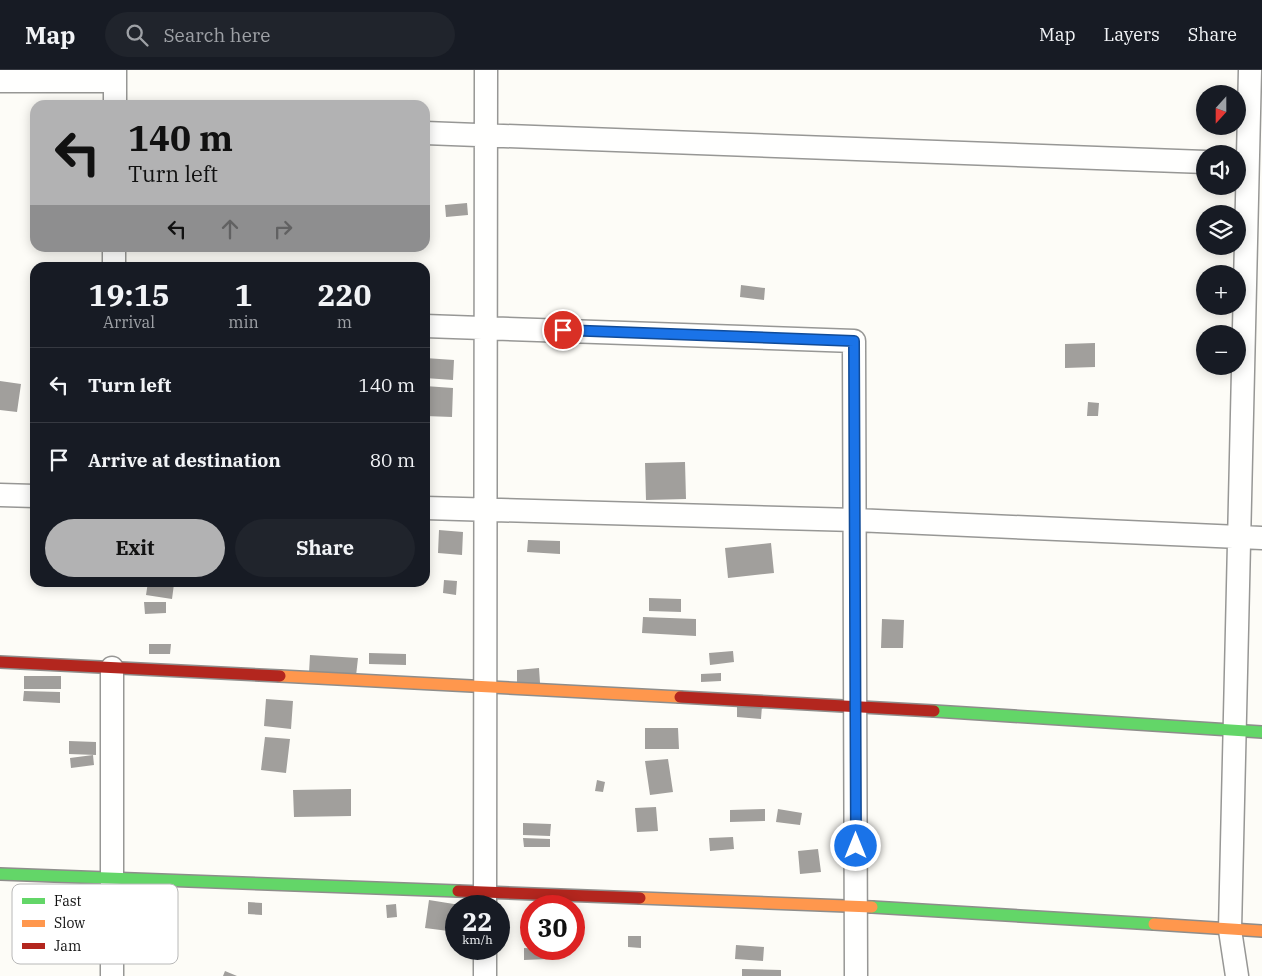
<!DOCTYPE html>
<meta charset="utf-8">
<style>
:root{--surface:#171b24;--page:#20242c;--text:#f1f3f6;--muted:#9ea1a6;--line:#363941;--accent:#b2b2b3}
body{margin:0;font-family:"IBM Plex Serif",serif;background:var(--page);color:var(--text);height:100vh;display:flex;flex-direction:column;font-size:19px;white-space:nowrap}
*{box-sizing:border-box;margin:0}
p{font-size:16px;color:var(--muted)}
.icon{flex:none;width:28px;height:28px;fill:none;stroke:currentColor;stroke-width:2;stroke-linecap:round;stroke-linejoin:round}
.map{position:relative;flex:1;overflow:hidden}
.drawer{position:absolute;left:30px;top:192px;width:400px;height:325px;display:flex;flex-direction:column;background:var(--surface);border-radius:15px;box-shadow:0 2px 12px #0003}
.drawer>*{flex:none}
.top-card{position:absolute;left:30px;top:30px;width:400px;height:152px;border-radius:15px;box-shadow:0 2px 12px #0003;background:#b2b2b3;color:#111;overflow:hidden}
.needle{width:32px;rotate:201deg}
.tools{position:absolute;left:1196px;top:15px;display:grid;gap:10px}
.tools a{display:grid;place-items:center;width:50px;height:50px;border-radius:50%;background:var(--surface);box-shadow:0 2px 12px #0003;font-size:25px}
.speed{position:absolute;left:445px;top:825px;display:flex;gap:10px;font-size:25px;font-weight:700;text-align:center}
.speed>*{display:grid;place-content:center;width:65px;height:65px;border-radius:50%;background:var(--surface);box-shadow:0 2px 12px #0003;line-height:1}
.speed small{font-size:12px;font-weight:400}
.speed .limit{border:8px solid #d22;background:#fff;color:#111}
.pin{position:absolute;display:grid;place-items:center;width:42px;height:42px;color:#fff;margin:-21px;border:2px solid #fff;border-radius:50%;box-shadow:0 1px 5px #0007}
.me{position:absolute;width:55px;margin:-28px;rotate:0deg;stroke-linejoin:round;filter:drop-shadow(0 0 4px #0008)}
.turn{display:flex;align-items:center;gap:18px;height:105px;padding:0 15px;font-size:22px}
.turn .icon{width:65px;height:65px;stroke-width:2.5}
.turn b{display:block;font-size:35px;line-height:42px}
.lanes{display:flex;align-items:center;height:48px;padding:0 15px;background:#0003;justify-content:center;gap:25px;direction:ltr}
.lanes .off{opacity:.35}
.eta{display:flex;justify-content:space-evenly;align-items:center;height:85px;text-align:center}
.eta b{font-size:30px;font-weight:800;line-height:35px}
.cta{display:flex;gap:10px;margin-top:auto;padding:10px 15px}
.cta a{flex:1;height:58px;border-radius:30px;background:var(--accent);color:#111;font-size:20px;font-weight:800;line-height:58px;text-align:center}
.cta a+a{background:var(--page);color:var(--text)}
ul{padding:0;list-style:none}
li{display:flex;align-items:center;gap:15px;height:75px;padding:0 15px;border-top:1px solid var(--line)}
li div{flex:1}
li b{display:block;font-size:19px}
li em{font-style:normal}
header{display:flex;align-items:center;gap:30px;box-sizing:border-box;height:70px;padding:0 25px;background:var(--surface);border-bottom:1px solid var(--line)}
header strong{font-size:24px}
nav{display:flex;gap:28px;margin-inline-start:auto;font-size:18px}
.search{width:350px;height:45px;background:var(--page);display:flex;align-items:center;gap:12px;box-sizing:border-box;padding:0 18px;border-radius:28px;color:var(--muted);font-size:19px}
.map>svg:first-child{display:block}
</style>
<header>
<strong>Map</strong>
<div class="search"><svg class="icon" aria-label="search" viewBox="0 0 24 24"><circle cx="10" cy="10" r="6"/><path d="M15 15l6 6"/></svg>Search here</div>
<nav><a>Map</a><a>Layers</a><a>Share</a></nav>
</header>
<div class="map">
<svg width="1262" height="906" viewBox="0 0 1262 906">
<rect width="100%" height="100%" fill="#fdfcf7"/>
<path fill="#a19f9c" d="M467 133 468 145 446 147 445 135Z
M741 215 765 218 764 230 740 227Z
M1095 273V297L1065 298V274Z
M425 288 454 290 453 310 425 308Z
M0 311 21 314 17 342 0 340Z
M425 316 453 318 452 347 425 346Z
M1088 332 1099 333 1098 346H1087Z
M685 392 686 429 646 430 645 393Z
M439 460 463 462 462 485 438 483Z
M528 470 560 471V484L527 482Z
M771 473 774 503 728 508 725 478Z
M444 510 457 511 456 525 443 523Z
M148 512 174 514 172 529 146 525Z
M369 512H389V516H369Z
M649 528 681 529V542L649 541Z
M144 532H166V543L145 544Z
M643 547 696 549V566L642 563Z
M882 549 904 550 903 578H881Z
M149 574H171L170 584H149Z
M733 581 734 592 710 595 709 583Z
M369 583 406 584V595L369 594Z
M310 585 358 588 356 606 309 603Z
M539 598 540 613 517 614V600Z
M721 603V611L701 612V604Z
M24 606H61V619H24Z
M24 621 60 622V633L23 631Z
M266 629 293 631 291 659 264 656Z
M737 634 762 636 761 649 737 647Z
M645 658H678L679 679H645Z
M265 667 290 669 286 703 261 700Z
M69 671 96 672V685L69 684Z
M93 685 94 695 71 698 70 688Z
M668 689 673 722 650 725 645 691Z
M597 710 605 712 603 722 595 721Z
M351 719V746L294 747 293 720Z
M656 737 658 761 637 762 635 738Z
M765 739V751L730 752V740Z
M778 739 802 743 800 755 776 752Z
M523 753 551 754 550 766 523 765Z
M733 767 734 779 710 781 709 768Z
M523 768 550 769V777H524Z
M818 779 821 802 800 804 798 781Z
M429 830 460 835V836H456V862L425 858Z
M248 832 262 833V845L248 844Z
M396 834 397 847 387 848 386 835Z
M524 864H531V874H524Z
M628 866H641V878L628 877Z
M736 875 764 877 763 891 735 889Z
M524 878 548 879V889L524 890Z
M742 899 781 900V906H742Z
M225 901 237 906H223Z"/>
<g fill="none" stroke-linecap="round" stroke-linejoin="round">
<defs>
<path id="street" d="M0 11H115
M115 35V0
M425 63 1205 92
M114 198V178
M425 256 854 271 856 906
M0 425 35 426
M425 438 855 450 1262 468
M112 598V906
M485 836 486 0
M485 906V879
M1237 906 1230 860 1250 0"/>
<path id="fast" d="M934 641 1262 662
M0 804 458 821
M872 837 1154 854"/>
<path id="slow" d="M280 606 680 627
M640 828 872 837
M1154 854 1262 861"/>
<path id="jam" d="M0 592 280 606
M680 627 934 641
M458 821 640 828"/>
</defs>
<use href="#street" stroke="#979795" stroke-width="25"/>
<use href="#fast" stroke="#8e8d8b" stroke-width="14"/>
<use href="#slow" stroke="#8e8d8b" stroke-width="14"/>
<use href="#jam" stroke="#8e8d8b" stroke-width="14"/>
<use href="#street" stroke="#fffffe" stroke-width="22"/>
<use href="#fast" stroke="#63d668" stroke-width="11"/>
<use href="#slow" stroke="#ff974d" stroke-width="11"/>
<use href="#jam" stroke="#b3261e" stroke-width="11"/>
</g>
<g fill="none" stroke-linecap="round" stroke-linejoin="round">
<defs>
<path id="route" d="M563 260 854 271 856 776"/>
</defs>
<use href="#route" stroke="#114b97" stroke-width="12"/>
<use href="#route" stroke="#1a73e8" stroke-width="9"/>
</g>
<rect x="12" y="814" width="166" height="80" rx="8" fill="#fff" stroke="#b8b8b8" stroke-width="1"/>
<rect x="22" y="828" width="23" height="6" fill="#63d668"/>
<rect x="22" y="850" width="23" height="7" fill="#ff974d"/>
<rect x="22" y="873" width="23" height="6" fill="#b3261e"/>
<g font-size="14" fill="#111">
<text x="54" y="836">Fast</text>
<text x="54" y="858">Slow</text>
<text x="54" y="881">Jam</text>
</g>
</svg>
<div class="tools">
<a><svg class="needle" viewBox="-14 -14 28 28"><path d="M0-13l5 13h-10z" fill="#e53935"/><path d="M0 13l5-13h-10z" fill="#9ea1a6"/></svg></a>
<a><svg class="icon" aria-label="sound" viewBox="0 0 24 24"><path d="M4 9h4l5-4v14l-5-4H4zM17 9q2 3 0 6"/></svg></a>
<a><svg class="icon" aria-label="layers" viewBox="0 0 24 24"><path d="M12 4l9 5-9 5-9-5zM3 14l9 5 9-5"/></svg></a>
<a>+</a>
<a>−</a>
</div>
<div class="speed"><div>22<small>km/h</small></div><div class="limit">30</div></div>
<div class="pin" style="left:563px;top:260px;background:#d93025"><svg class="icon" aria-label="arrive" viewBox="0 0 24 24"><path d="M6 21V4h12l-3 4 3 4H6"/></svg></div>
<svg class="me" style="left:856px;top:776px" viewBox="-20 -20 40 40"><circle r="17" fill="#1a73e8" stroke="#fff" stroke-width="3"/><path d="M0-11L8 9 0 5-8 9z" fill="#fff"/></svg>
<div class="top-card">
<div class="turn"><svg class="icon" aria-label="left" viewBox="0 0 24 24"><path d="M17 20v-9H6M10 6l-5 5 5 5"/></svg><div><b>140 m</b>Turn left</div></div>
<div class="lanes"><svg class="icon" aria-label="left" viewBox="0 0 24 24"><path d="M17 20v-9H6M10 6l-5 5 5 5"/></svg><svg class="icon off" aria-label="ahead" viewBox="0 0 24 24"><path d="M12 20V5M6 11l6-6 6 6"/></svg><svg class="icon off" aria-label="right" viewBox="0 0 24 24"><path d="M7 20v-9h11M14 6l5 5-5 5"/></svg></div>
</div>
<section class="drawer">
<div class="eta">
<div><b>19:15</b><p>Arrival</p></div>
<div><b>1</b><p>min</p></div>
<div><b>220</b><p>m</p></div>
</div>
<ul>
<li><svg class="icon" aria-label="left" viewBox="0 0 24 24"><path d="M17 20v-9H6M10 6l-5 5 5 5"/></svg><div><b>Turn left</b></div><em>140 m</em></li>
<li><svg class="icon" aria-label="arrive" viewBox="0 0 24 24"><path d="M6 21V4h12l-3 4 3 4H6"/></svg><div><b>Arrive at destination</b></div><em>80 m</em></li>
</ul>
<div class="cta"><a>Exit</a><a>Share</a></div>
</section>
</div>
